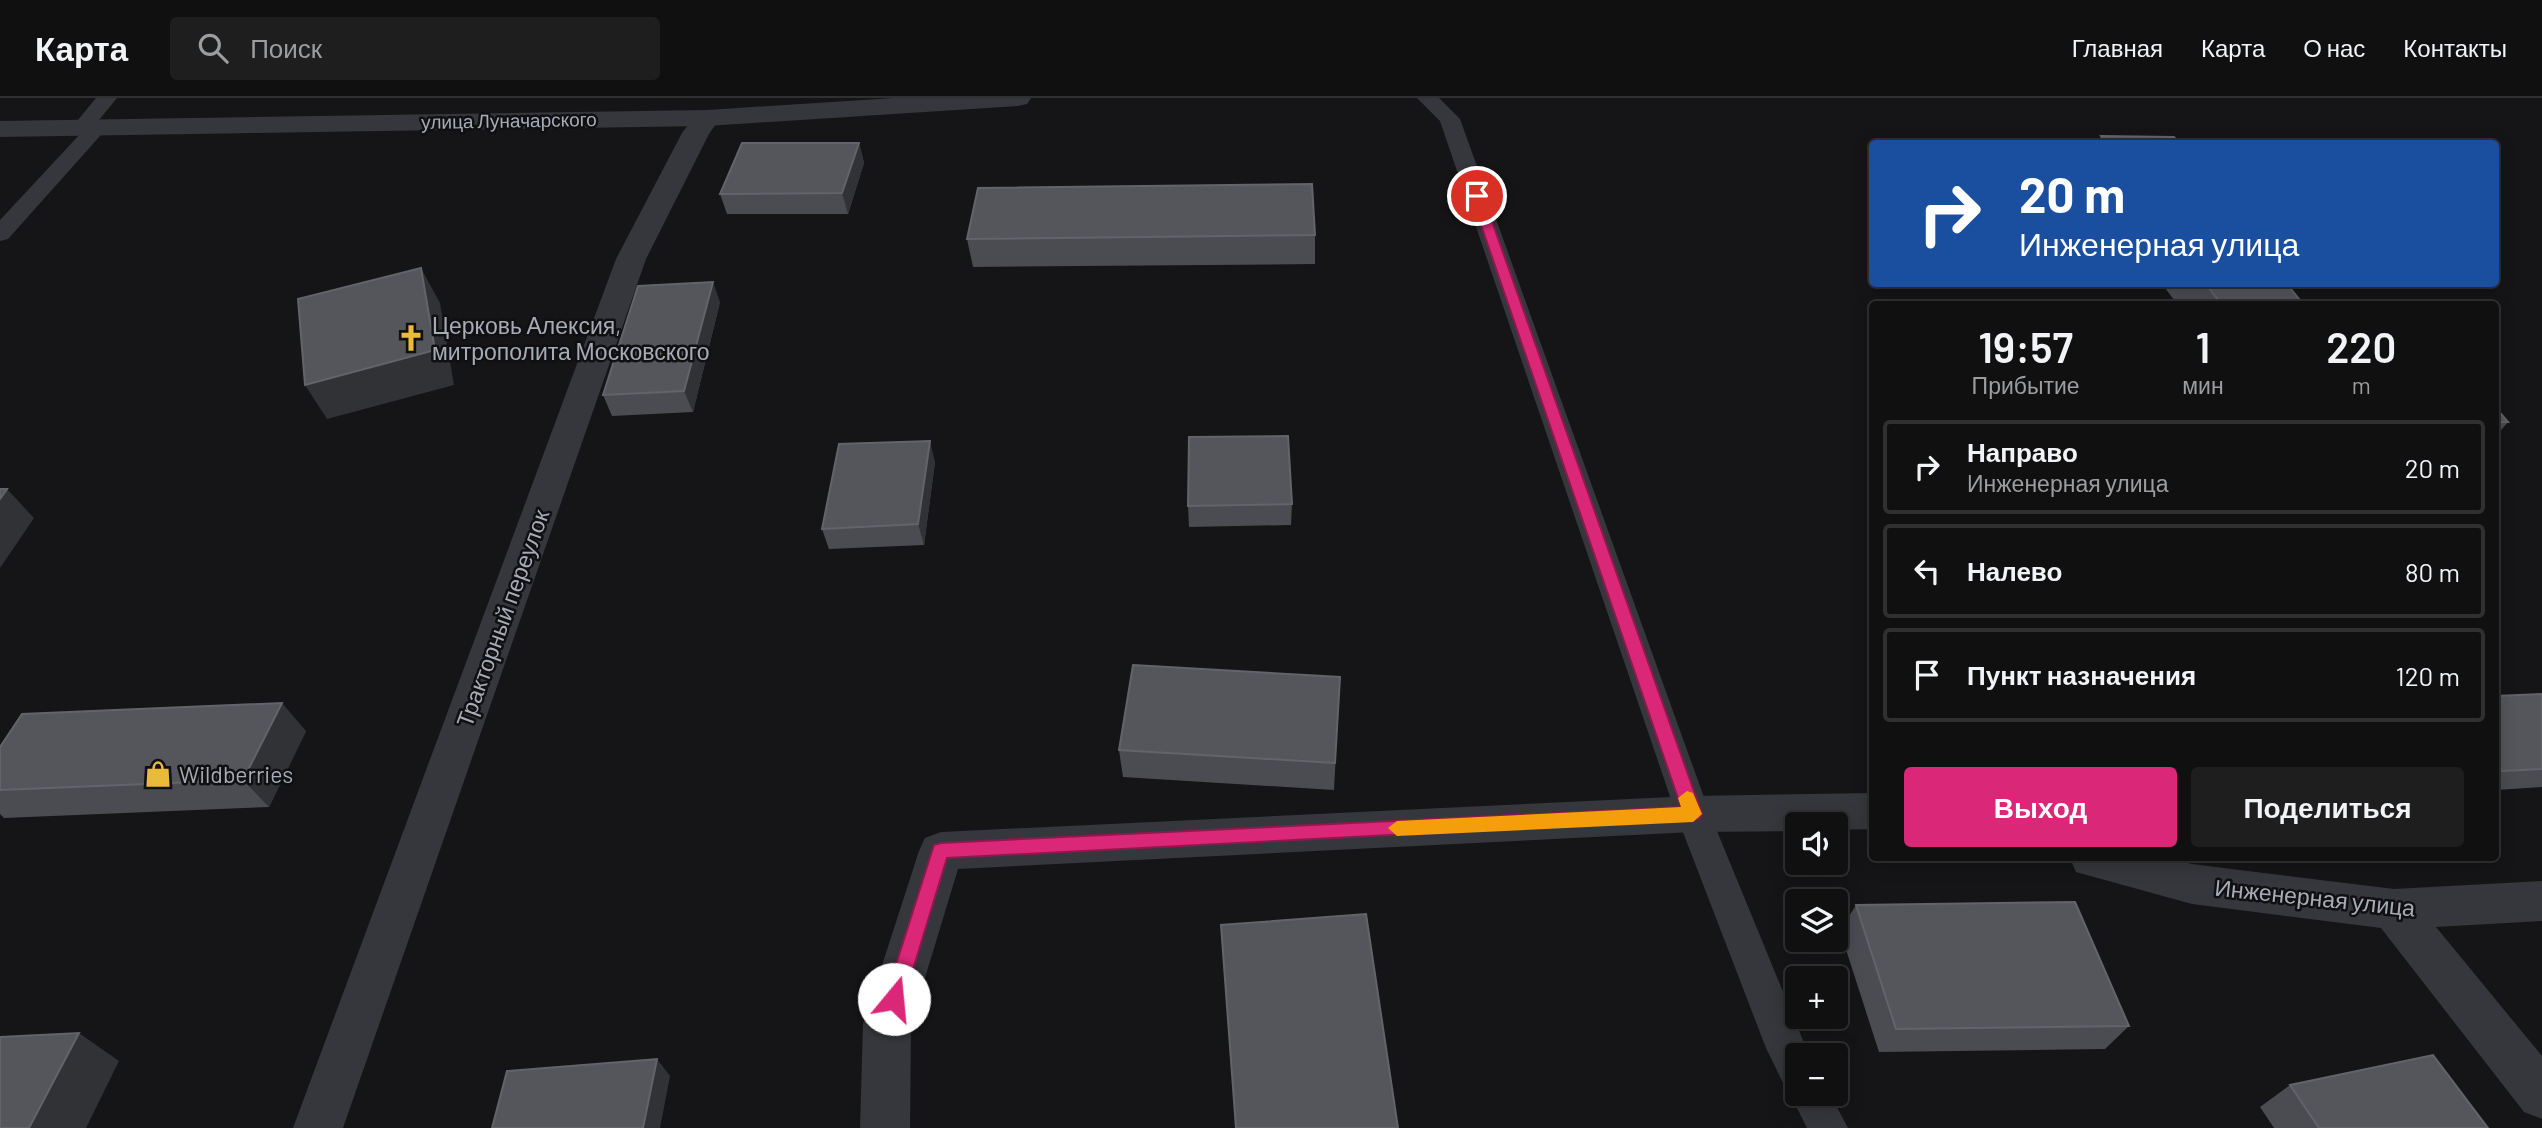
<!DOCTYPE html>
<html lang="ru">
<meta charset="utf-8">
<style>
:root{--surface:#101011;--page:#1e1e1f;--text:#f1f3f6;--muted:#9c9d9f;--line:#303031;--accent:#db2777}
body{margin:0;font-family:Barlow,sans-serif;background:var(--page);color:var(--text);height:100vh;display:flex;flex-direction:column;font-size:26px;white-space:nowrap}
*{box-sizing:border-box;margin:0}
p{font-size:23px;color:var(--muted)}
.icon{flex:none;width:38px;height:38px;fill:none;stroke:currentColor;stroke-width:2;stroke-linecap:round;stroke-linejoin:round}
.map{position:relative;flex:1;overflow:hidden}
.panel{position:absolute;left:1869px;top:203px;width:630px;height:560px;display:flex;flex-direction:column;background:var(--surface);border-radius:7px;box-shadow:0 4px 18px #0003,0 0 0 2px var(--line)}
.panel>*{flex:none}
.guide{position:absolute;left:1869px;top:42px;width:630px;height:147px;border-radius:7px;box-shadow:0 4px 18px #0003,0 0 0 2px var(--line);background:#1a4fa0;color:#fff;overflow:hidden}
.tools{position:absolute;left:1785px;top:714px;display:grid;gap:14px}
.tools a{display:grid;place-items:center;width:63px;height:63px;border-radius:7px;background:var(--surface);box-shadow:0 4px 18px #0003,0 0 0 2px var(--line);font-size:35px}
.pin{position:absolute;display:grid;place-items:center;width:60px;height:60px;color:#fff;margin:-30px;border:4px solid #fff;border-radius:50%;box-shadow:0 2px 7px #0007}
.me{position:absolute;width:77px;margin:-38px;rotate:17deg;stroke-linejoin:round;filter:drop-shadow(0 0 5px #0008)}
.turn{display:flex;align-items:center;gap:24px;height:147px;padding:0 35px;font-size:32px}
.turn .icon{width:91px;height:91px;stroke-width:2.5}
.turn b{display:block;font-size:49px;line-height:60px}
.eta{display:flex;justify-content:space-evenly;align-items:center;height:119px;text-align:center}
.eta b{font-size:42px;font-weight:600;line-height:49px}
.primary-button{display:flex;gap:14px;margin-top:auto;padding:14px 35px}
.primary-button a{flex:1;height:80px;border-radius:7px;background:var(--accent);color:#fff;font-size:28px;font-weight:600;line-height:80px;text-align:center}
.primary-button a+a{background:var(--page);color:var(--text)}
ul{padding:0;list-style:none}
li{display:flex;align-items:center;gap:21px;height:94px;margin:0 14px 10px;padding:0 21px;border:4px solid var(--line);border-radius:7px}
li div{flex:1}
li b{display:block;font-size:26px}
li em{font-style:normal}
header{display:flex;align-items:center;gap:42px;box-sizing:border-box;height:98px;padding:0 35px;background:var(--surface);border-bottom:2px solid var(--line)}
header strong{font-size:33px}
nav{display:flex;gap:38px;margin-inline-start:auto;font-size:24px}
.search{width:490px;height:63px;background:var(--page);display:flex;align-items:center;gap:18px;box-sizing:border-box;padding:0 24px;border-radius:7px;color:var(--muted);font-size:26px}
.map>svg:first-child{display:block}
</style>
<header>
<strong>Карта</strong>
<div class="search"><svg class="icon" aria-label="search" viewBox="0 0 24 24"><circle cx="10" cy="10" r="6"/><path d="M15 15l6 6"/></svg>Поиск</div>
<nav><a>Главная</a><a>Карта</a><a>О нас</a><a>Контакты</a></nav>
</header>
<div class="map">
<svg width="2542" height="1030" viewBox="0 0 2542 1030">
<rect width="100%" height="100%" fill="#151517"/>
<g fill="none" stroke-linecap="round" stroke-linejoin="round">
<path fill="#36373c" fill-rule="evenodd" d="M96 0H117L99 22 109 28 8 141 0 143V122L82 34 73 28Z
M1417 0H1439L1460 21 1710 716 1809 957H1797V996H1830L1848 1030H1807L1790 996 1792 990 1784 987 1766 950 1676 716 1440 23Z"/>
<path fill="#36373c" fill-rule="evenodd" d="M707 12 716 14 720 20 709 36 646 161 343 1030H293L616 161 682 35 698 14Z
M1872 695V731L1836 732V726H1797V733L1693 734 958 771 911 926 910 1030H860L863 926 919 753 925 740 941 734 1693 698Z
M2070 760H2165L2192 766 2394 791 2542 783V823L2436 829 2542 958V1021L2524 1014 2381 830 2192 806 2076 774Z"/>
<path fill="#36373c" fill-rule="evenodd" d="M894 0H1031L1027 6 1018 8 707 28 0 39V23L707 12Z"/>
</g>
<path fill="#4b4c52" d="M2101 38 2180 46H2098Z
M859 45 864 65 848 116H727L720 96Z
M1315 137V166L973 169 967 141Z
M2162 186H2287L2303 206H2177Z
M720 204 693 314 612 318 603 297Z
M2496 310 2508 324 2496 338Z
M935 364 924 447 829 451 822 431Z
M1292 406 1291 427 1189 429 1188 408Z
M1340 579 1334 692 1123 679 1119 652Z
M2542 596V689L2496 692V598Z
M306 633 269 709 4 720 0 716V649Z
M1856 807 2129 928 2105 951 1879 954 1840 833Z
M2290 987 2488 1030H2274L2260 1009Z"/>
<path fill="#313236" d="M859 45 864 65 848 116 842 95Z
M421 170 440 205 454 287 327 321 305 287Z
M713 184 720 204 693 314 684 293Z
M930 343 935 364 924 447 918 426Z
M7 391 34 420 0 470V401Z
M282 605 306 633 269 709 243 682Z
M79 935 119 963 86 1030H29Z
M657 961 670 978 660 1030H643Z"/>
<path fill="#55565c" stroke="#62646a" stroke-width="2" d="M2101 38 2174 39 2180 46H2106Z
M742 45H859L842 95 720 96Z
M1312 86 1315 137 967 141 978 90Z
M421 170 435 252 305 287 298 201Z
M713 184 684 293 603 297 638 188Z
M2206 186H2287L2303 206H2221Z
M2496 310 2508 324H2496Z
M1288 338 1292 406 1188 408 1189 339Z
M930 343 918 426 822 431 839 346Z
M0 391H7L0 401Z
M1133 567 1340 579 1335 665 1119 652Z
M2542 596V671L2502 673 2496 665V598Z
M282 605 243 682 0 692V649L22 616Z
M2075 804 2129 928 1896 931 1856 807Z
M1366 816 1398 1030H1236L1221 827Z
M79 935 29 1030H0V939Z
M2433 957 2488 1030H2319L2290 987Z
M657 961 643 1030H492L507 973Z"/>
<path fill="#db2777" stroke="#8e194d" stroke-width="2" d="M1472 95 1483 98 1702 716 1699 721 947 760 904 901 901 907 894 910 887 907 885 901 932 753 934 747 941 745 1681 709 1471 98Z"/>
<path fill="#f59e0b" d="M1687 693 1693 695 1702 716 1693 724 1397 738 1388 730 1397 723 1681 709 1678 700Z"/>
<defs>
<symbol id="church-bare" viewBox="-9 -9 18 18"><path d="M-1.2-6h2.4v3.5h3.3v2.4h-3.3V6h-2.4V-.1h-3.3v-2.4h3.3Z" fill="#eabb39" stroke="#101012" stroke-width="2.5" paint-order="stroke"/></symbol>
<symbol id="shop-bare" viewBox="-9 -9 18 18"><path d="M-5-2.5h2.3a2.7 3.5 0 0 1 5.4 0H5L5.5 6h-11ZM-1.5-2.5h3a1.5 2.3 0 0 0-3 0Z" fill="#eabb39" stroke="#101012" stroke-width="2.5" paint-order="stroke"/></symbol>
</defs>
<g fill-rule="evenodd">
<use href="#church-bare" x="392" y="221" width="38" height="38"/>
<use href="#shop-bare" x="139" y="657" width="38" height="38"/>
</g>
<g text-anchor="middle" dominant-baseline="central" stroke-width="5" stroke-linejoin="round" paint-order="stroke">
<g font-size="19" fill="#a7abb6" stroke="#101012">
<text transform="translate(509 22) rotate(-1)">улица Луначарского</text>
</g>
<g font-size="23" fill="#a7abb6" stroke="#101012" text-anchor="start">
<text x="432" y="227">Церковь Алексия,<tspan x="432" dy="26">митрополита Московского</tspan></text>
<text x="179" y="676">Wildberries</text>
</g>
<g font-size="23" fill="#a7abb6" stroke="#101012">
<text transform="translate(502 520) rotate(-70)">Тракторный переулок</text>
<text transform="translate(2315 799) rotate(6)">Инженерная улица</text>
</g>
</g>
</svg>
<div class="tools">
<a><svg class="icon" aria-label="sound" viewBox="0 0 24 24"><path d="M4 9h4l5-4v14l-5-4H4zM17 9q2 3 0 6"/></svg></a>
<a><svg class="icon" aria-label="layers" viewBox="0 0 24 24"><path d="M12 4l9 5-9 5-9-5zM3 14l9 5 9-5"/></svg></a>
<a>+</a>
<a>−</a>
</div>
<div class="pin" style="left:1477px;top:98px;background:#d93025"><svg class="icon" aria-label="arrive" viewBox="0 0 24 24"><path d="M6 21V4h12l-3 4 3 4H6"/></svg></div>
<svg class="me" style="left:894px;top:901px" viewBox="-20 -20 40 40"><circle r="19" fill="#fff"/><path d="M0-13L10 11 0 6-10 11z" fill="#db2777"/></svg>
<div class="guide">
<div class="turn"><svg class="icon" aria-label="right" viewBox="0 0 24 24"><path d="M7 20v-9h11M14 6l5 5-5 5"/></svg><div><b>20 m</b>Инженерная улица</div></div>
</div>
<section class="panel">
<div class="eta">
<div><b>19:57</b><p>Прибытие</p></div>
<div><b>1</b><p>мин</p></div>
<div><b>220</b><p>m</p></div>
</div>
<ul>
<li><svg class="icon" aria-label="right" viewBox="0 0 24 24"><path d="M7 20v-9h11M14 6l5 5-5 5"/></svg><div><b>Направо</b><p>Инженерная улица</p></div><em>20 m</em></li>
<li><svg class="icon" aria-label="left" viewBox="0 0 24 24"><path d="M17 20v-9H6M10 6l-5 5 5 5"/></svg><div><b>Налево</b></div><em>80 m</em></li>
<li><svg class="icon" aria-label="arrive" viewBox="0 0 24 24"><path d="M6 21V4h12l-3 4 3 4H6"/></svg><div><b>Пункт назначения</b></div><em>120 m</em></li>
</ul>
<div class="primary-button"><a>Выход</a><a>Поделиться</a></div>
</section>
</div>
